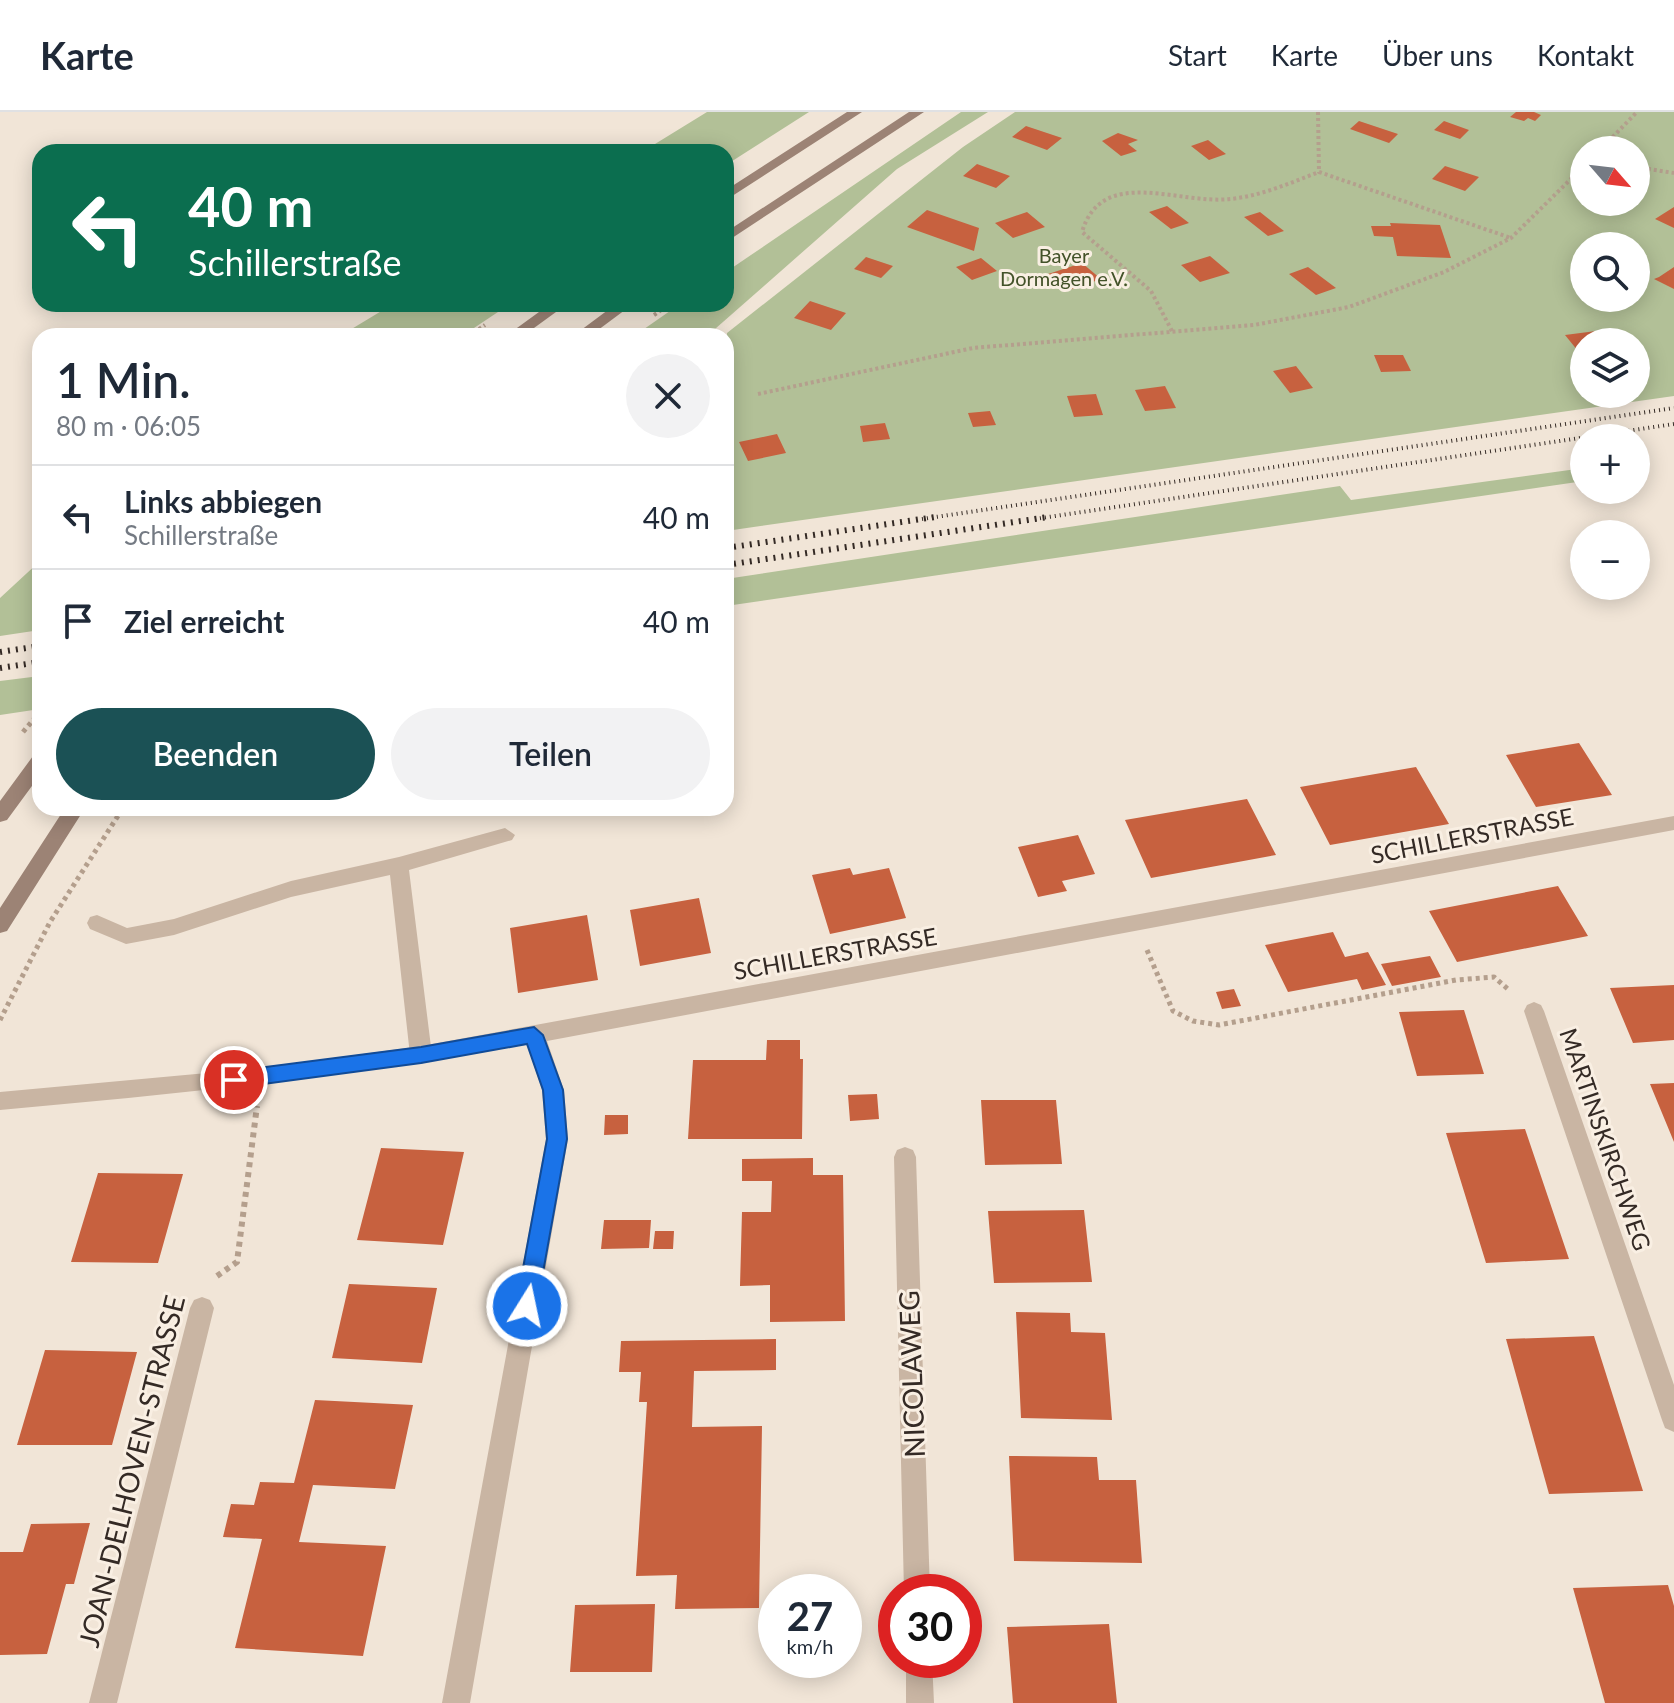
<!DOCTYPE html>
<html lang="de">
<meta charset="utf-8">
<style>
:root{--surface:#fff;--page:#f2f2f3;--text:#1f2937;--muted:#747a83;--line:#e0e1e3;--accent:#1b5155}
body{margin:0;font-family:Lato,sans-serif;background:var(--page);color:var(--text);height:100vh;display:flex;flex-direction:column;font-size:30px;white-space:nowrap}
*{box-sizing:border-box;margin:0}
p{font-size:26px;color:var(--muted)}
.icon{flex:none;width:44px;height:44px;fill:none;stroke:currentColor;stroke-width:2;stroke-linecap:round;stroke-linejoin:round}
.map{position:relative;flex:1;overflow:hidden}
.side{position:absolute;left:32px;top:216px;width:702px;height:488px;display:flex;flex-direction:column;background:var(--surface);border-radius:24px;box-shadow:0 4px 20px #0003}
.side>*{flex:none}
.hud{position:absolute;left:32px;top:32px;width:702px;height:168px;border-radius:24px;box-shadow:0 4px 20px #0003;background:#0b6e4f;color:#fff;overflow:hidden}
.needle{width:52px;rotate:118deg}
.fabs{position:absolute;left:1570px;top:24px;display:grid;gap:16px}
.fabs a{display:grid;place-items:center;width:80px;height:80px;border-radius:50%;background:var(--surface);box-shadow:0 4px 20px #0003;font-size:40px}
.speed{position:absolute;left:758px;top:1462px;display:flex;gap:16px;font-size:40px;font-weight:700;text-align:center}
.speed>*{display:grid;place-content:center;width:104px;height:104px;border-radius:50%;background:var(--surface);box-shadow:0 4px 20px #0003;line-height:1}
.speed small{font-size:20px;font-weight:400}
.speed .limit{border:12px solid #d22;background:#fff;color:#111}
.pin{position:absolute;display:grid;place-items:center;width:68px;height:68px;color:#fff;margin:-34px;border:4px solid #fff;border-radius:50%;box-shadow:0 2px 8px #0007}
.me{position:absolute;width:88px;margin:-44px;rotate:10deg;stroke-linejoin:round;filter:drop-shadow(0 0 6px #0008)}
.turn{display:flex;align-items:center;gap:28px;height:168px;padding:0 24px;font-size:36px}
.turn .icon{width:104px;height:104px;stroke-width:2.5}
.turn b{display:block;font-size:56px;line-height:68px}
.round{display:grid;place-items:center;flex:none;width:84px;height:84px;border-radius:42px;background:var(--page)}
.overview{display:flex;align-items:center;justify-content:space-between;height:136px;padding:0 24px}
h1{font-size:48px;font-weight:600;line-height:60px}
.cta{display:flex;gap:16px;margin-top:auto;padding:16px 24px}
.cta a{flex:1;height:92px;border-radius:48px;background:var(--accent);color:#fff;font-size:32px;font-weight:600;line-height:92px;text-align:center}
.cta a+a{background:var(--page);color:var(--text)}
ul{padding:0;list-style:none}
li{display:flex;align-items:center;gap:24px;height:104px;padding:0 24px;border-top:2px solid var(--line)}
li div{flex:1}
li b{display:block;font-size:30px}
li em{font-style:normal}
header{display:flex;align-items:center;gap:48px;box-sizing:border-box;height:112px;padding:0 40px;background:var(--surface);border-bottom:2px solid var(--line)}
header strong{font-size:38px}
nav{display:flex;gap:44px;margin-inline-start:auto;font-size:28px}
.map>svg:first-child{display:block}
</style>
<header>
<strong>Karte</strong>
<nav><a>Start</a><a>Karte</a><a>Über uns</a><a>Kontakt</a></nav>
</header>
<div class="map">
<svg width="1674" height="1591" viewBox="0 0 1674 1591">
<rect width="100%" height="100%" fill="#f1e5d7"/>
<path fill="#b2c097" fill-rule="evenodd" d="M707 0H809L726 53V40H642Z
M961 0H988L897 57 707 224H634L680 192H726V160Z
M1015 0H1674V284L726 419 727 221 963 35ZM1584 38H1636V90H1584ZM1584 134H1636V186H1584ZM1584 230H1636V282H1584Z
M393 192H510L462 224H340Z
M1584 356V369L726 494V467L1340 374 1351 388Z
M40 449V518L0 524V486Z
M40 564V597L0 603V569Z"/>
<path fill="#c7613f" d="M1516 0H1534L1541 3 1535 9 1528 6 1524 9 1510 5Z
M1359 9 1398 22 1389 31 1350 17Z
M1444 9 1469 18 1460 27 1434 18Z
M1026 14 1062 26 1047 38 1012 25Z
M1118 21 1138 28 1128 32 1137 39 1121 44 1102 29Z
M1208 28 1218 36 1226 42 1209 48 1191 34Z
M977 52 1010 64 996 76 963 64Z
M1445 54 1479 65 1465 79 1432 67Z
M1167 94 1189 111 1171 117 1149 100Z
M1674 95V116L1655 107Z
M927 98 979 116 974 139 907 115Z
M1027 100 1045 115 1013 126 995 111Z
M1260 100 1265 104 1284 119 1268 124 1244 105Z
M1390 111 1440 113 1451 146 1397 144 1393 125 1374 124 1371 114H1391Z
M1210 144 1230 161 1200 170 1181 153Z
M866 145 893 154 881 166 854 157Z
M981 146 997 159 972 168 956 155Z
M1082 151 1101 167 1064 180 1045 163Z
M1308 155 1336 176 1316 183 1289 162Z
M1674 155V177L1654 167 1659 165Z
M810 189 846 201 831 218 794 206Z
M1596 219 1606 230H1584V238L1578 239 1565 223Z
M1374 243H1403L1411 259 1381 260Z
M1296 254 1313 276 1290 281 1273 259Z
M1165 274 1176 296 1145 299 1135 278Z
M1096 282 1103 303 1074 305 1067 284Z
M990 299 996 313 973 315 968 301Z
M885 311 890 327 863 330 860 314Z
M777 322 786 341 748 349 739 330Z
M1579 631 1612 683 1536 695 1506 643Z
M1416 655 1449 712 1330 733 1300 675Z
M1247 687 1276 743 1151 766 1125 708Z
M1078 723 1095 762 1062 769 1067 779 1038 785 1018 735Z
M850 756 853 763 889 756 906 806 830 822 812 763Z
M1558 774 1588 824 1457 850 1429 799Z
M699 786 711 841 640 854 630 798Z
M587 803 598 868 518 881 510 816Z
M1333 820 1345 845 1368 840 1386 873 1362 878 1357 867 1288 880 1265 833Z
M1430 844 1441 865 1392 874 1381 852Z
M1674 873V928L1633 931 1610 876Z
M1234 877 1241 894 1222 897 1216 880Z
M1464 898 1484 962 1417 964 1399 900Z
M767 928H800V947H803L802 1027H688L693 948H766Z
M1674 971V1030L1650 972Z
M877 982 879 1007 850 1009 848 983Z
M981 988H1056L1062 1052 985 1053Z
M605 1003H628V1022L604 1023Z
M1525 1017 1569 1147 1486 1151 1446 1021Z
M381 1036 464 1040 443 1133 357 1128Z
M813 1046V1063H843L845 1209 770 1210V1173L740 1174 742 1100H771L772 1069H742V1047Z
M98 1061 183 1062 158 1151 71 1150Z
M1084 1098 1092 1170 994 1171 988 1099Z
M604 1108H651L649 1136 601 1137Z
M655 1119H674L673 1137H653Z
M349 1172 437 1176 422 1251 332 1246Z
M1016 1200 1070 1201 1071 1220 1105 1221 1112 1308 1021 1306Z
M1594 1224 1643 1379 1549 1382 1506 1227Z
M776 1227V1258L694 1259 692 1315 762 1314 759 1496 675 1497 677 1463 636 1464 647 1290H639L641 1260H619L621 1229Z
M45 1238 137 1240 112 1333H17Z
M315 1288 413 1293 395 1377 313 1373 299 1430 386 1434 363 1544 235 1536 262 1427 223 1425 231 1392 254 1393 260 1370 294 1371Z
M1009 1344 1097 1345 1099 1368H1136L1142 1451 1014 1449Z
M90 1411 74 1472H66L47 1542 0 1543V1440H23L31 1412Z
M1668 1473 1674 1494V1591H1605L1573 1476Z
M655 1492 652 1560H570L575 1493Z
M1109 1512 1117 1591H1013L1007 1515Z"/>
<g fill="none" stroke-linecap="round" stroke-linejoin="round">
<path stroke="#b49f8d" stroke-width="4" stroke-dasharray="3 3" stroke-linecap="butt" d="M1318 0 1319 60 1511 126
M1600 38 1637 0
M1636 55 1674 61
M654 203 670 192
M1172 219 1151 179 1082 120C1102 53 1179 93 1230 87 1261 84 1290 71 1319 60
M469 224 485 213
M758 282 973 236 1254 213 1349 195 1444 160 1511 126 1584 54"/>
<path stroke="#b49f8d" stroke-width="5" stroke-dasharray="4 4" stroke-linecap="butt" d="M23 620 40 600
M1147 838 1173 899 1193 909 1219 913 1456 868 1494 865 1509 878
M0 908 50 810 123 696"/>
<path stroke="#b49f8d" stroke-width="6" stroke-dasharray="5 5" stroke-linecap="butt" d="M217 1164 237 1150 257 994"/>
<path fill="#c9b5a3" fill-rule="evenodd" d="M505 716 515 723 512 728 409 758 432 943 429 949 421 952 413 949 410 943 390 763 291 785 174 823 126 832 90 817 87 811 90 805 97 803 127 816 174 807 291 769 399 745Z
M202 1185 210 1188 214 1196 117 1591H89L190 1196 194 1188Z"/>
<path fill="#c9b5a3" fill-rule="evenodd" d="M1674 704V718L547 929 564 978 568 1027 470 1591H442L546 1027 542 978 527 932C352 965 177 982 0 998V980L261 956 421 934Z
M1534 890 1541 893 1544 899 1674 1273V1320L1665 1316 1662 1308 1524 899 1527 893Z
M905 1035 913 1038 916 1045 930 1480H904L894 1045 897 1038Z
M906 1548H932L934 1591H906Z"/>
<path fill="#9c8375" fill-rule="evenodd" d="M847 0H862L726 88V78Z
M909 0H924L726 130V120Z
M550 192H567L523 224H506Z
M616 192H633L590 224H573Z
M40 642V663L7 708 0 710V689L33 644Z
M65 696H85L7 819 0 821V796Z"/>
<path stroke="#342a25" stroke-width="4" stroke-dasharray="1 4" stroke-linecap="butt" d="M922 407 1674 296
M1035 407 1674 312"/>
<path stroke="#342a25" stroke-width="6" stroke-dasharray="2 6" stroke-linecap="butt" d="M726 436 935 405
M726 453 1048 405
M0 540 40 534
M0 556 40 550"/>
</g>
<path fill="#1a73e8" stroke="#114b97" stroke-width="2" d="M534 915 543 923 563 978 567 1027 537 1194 534 1201 527 1204 519 1201 516 1194 547 1027 543 978 527 932 421 951 234 976 224 968 234 959 421 935Z"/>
<g text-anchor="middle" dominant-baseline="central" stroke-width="6" stroke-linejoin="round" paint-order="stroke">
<g font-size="20" fill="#435229" stroke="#f9efe3">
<text x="1064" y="143">Bayer<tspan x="1064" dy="23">Dormagen e.V.</tspan></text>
</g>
<g font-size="24" fill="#342a25" stroke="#f9efe3">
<text transform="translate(1472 723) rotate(-11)">SCHILLERSTRASSE</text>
<text transform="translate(835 841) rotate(-10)">SCHILLERSTRASSE</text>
<text transform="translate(1606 1027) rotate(71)">MARTINSKIRCHWEG</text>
</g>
<g font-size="28" fill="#342a25" stroke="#f9efe3">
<text transform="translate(911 1262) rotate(-92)">NICOLAWEG</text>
<text transform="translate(131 1359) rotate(-76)">JOAN-DELHOVEN-STRASSE</text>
</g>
</g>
</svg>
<div class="fabs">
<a><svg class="needle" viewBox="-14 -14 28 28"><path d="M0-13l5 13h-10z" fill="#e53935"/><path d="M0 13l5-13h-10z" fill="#747a83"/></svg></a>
<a><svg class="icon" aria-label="search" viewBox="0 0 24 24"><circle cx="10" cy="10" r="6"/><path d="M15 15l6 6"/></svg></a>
<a><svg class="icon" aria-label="layers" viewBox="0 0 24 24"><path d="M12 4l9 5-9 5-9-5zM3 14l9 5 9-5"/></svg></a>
<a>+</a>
<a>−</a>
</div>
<div class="speed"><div>27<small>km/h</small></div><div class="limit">30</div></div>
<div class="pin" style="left:234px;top:968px;background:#d93025"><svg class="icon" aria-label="arrive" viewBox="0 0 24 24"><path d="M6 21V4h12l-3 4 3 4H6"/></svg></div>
<svg class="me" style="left:527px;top:1194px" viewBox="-20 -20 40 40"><circle r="17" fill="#1a73e8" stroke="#fff" stroke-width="3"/><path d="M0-11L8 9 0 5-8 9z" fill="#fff"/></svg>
<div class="hud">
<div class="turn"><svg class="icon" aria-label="left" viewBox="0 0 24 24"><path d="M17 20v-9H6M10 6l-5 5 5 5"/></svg><div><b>40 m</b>Schillerstraße</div></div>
</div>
<section class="side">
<div class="overview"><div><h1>1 Min.</h1><p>80 m · 06:05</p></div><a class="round"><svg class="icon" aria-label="close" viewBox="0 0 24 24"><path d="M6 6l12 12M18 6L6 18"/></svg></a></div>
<ul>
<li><svg class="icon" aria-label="left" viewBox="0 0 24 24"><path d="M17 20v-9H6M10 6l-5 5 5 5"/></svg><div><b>Links abbiegen</b><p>Schillerstraße</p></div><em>40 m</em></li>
<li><svg class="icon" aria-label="arrive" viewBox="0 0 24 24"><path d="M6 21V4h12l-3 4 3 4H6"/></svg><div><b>Ziel erreicht</b></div><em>40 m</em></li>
</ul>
<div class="cta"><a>Beenden</a><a>Teilen</a></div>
</section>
</div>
